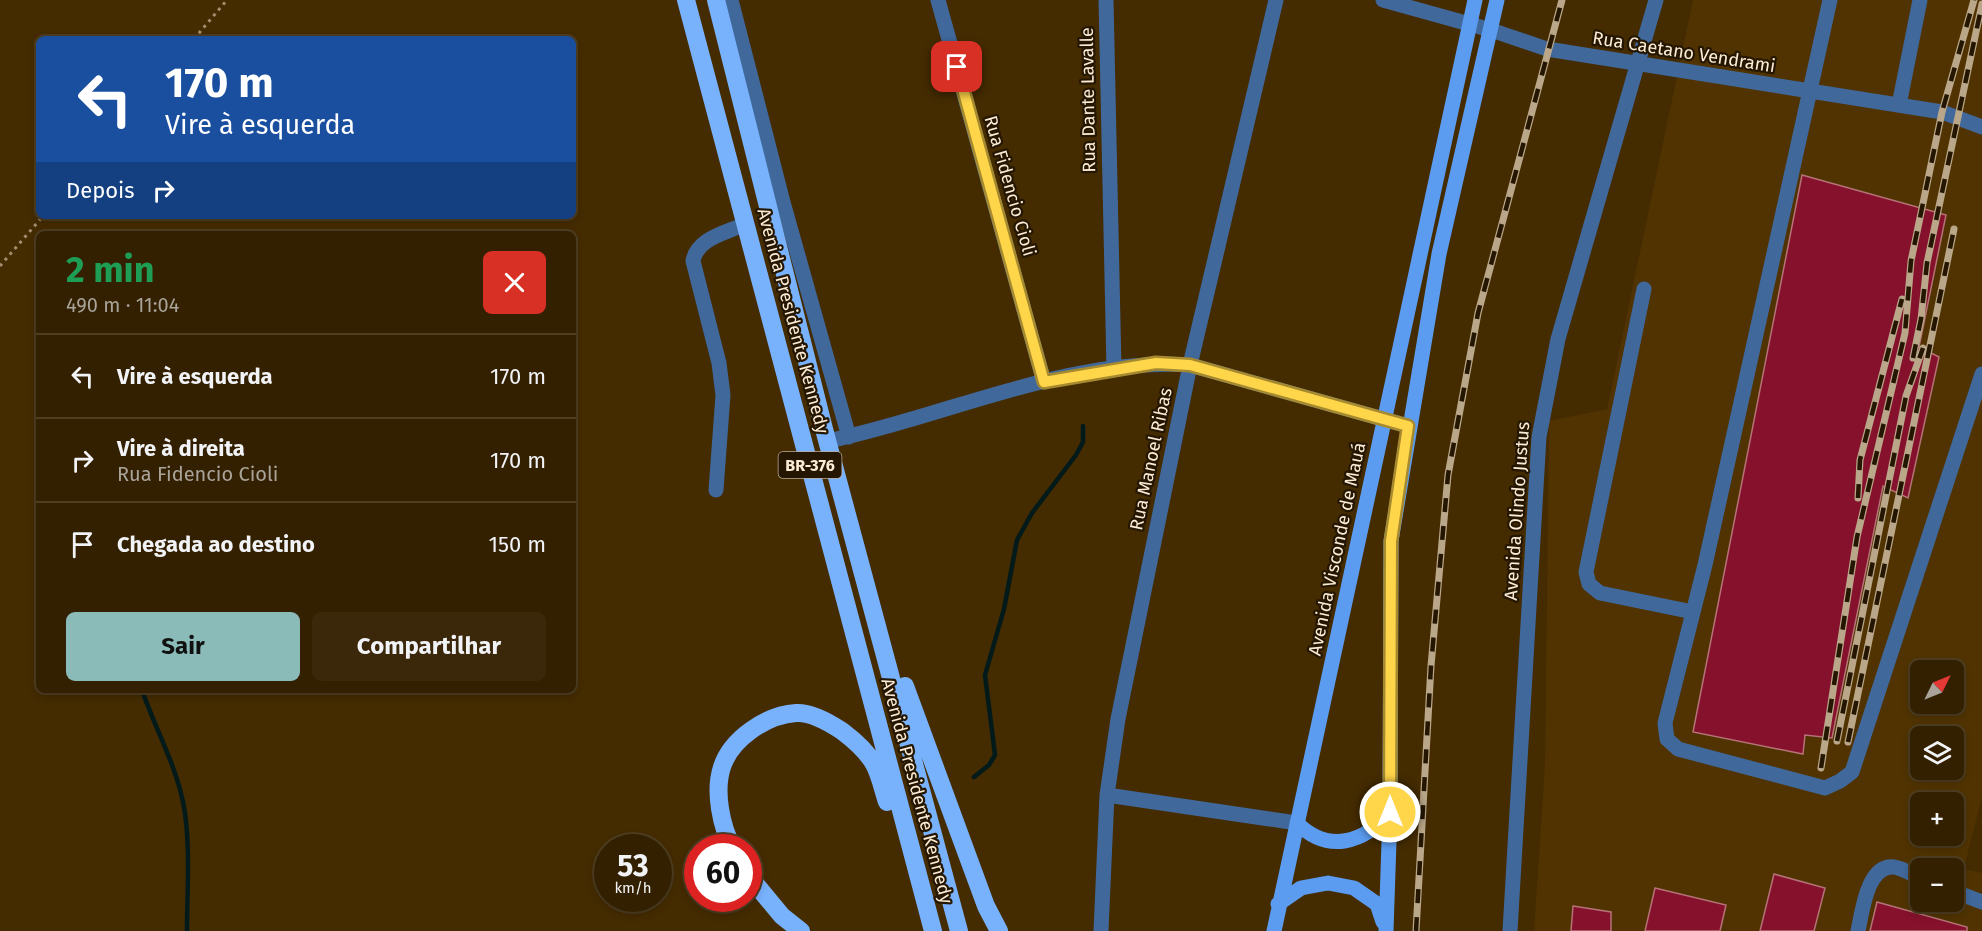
<!DOCTYPE html>
<html lang="pt">
<meta charset="utf-8">
<style>
:root{--surface:#332000;--page:#3b280a;--text:#f1f3f6;--muted:#a9a399;--line:#4e3e22;--accent:#8bbbb9}
body{margin:0;font-family:"Fira Sans",sans-serif;background:var(--page);color:var(--text);height:100vh;display:flex;flex-direction:column;font-size:22px;white-space:nowrap}
*{box-sizing:border-box;margin:0}
p{font-size:20px;color:var(--muted)}
.icon{flex:none;width:33px;height:33px;fill:none;stroke:currentColor;stroke-width:2;stroke-linecap:round;stroke-linejoin:round}
.map{position:relative;flex:1;overflow:hidden}
.side{position:absolute;left:36px;top:231px;width:540px;height:462px;display:flex;flex-direction:column;background:var(--surface);border-radius:9px;box-shadow:0 3px 9px #0003,0 0 0 2px var(--line)}
.side>*{flex:none}
.guide{position:absolute;left:36px;top:36px;width:540px;height:183px;border-radius:9px;box-shadow:0 3px 9px #0003,0 0 0 2px var(--line);background:#1a4fa0;color:#fff;overflow:hidden}
.needle{width:39px;rotate:47deg}
.controls{position:absolute;left:1910px;top:660px;display:grid;gap:12px}
.controls a{display:grid;place-items:center;width:54px;height:54px;border-radius:9px;background:var(--surface);box-shadow:0 3px 9px #0003,0 0 0 2px var(--line);font-size:30px}
.speed{position:absolute;left:594px;top:834px;display:flex;gap:12px;font-size:30px;font-weight:700;text-align:center}
.speed>*{display:grid;place-content:center;width:78px;height:78px;border-radius:50%;background:var(--surface);box-shadow:0 3px 9px #0003,0 0 0 2px var(--line);line-height:1}
.speed small{font-size:15px;font-weight:400}
.speed .limit{border:9px solid #d22;background:#fff;color:#111}
.pin{position:absolute;display:grid;place-items:center;width:51px;height:51px;color:#fff;margin:-26px;border-radius:12px;box-shadow:0 3px 9px #0006}
.me{position:absolute;width:66px;margin:-33px;rotate:0deg;stroke-linejoin:round;filter:drop-shadow(0 0 4px #0008)}
.turn{display:flex;align-items:center;gap:21px;height:126px;padding:0 30px;font-size:27px}
.turn .icon{width:78px;height:78px;stroke-width:2.5}
.turn b{display:block;font-size:42px;line-height:51px}
.then{display:flex;align-items:center;height:57px;padding:0 30px;background:#0003;gap:12px;font-size:22px}
.round{display:grid;place-items:center;flex:none;width:63px;height:63px;border-radius:9px;background:var(--page)}
.summary{display:flex;align-items:center;justify-content:space-between;height:102px;padding:0 30px}
h1{font-size:36px;font-weight:700;line-height:45px;color:#1e9e55}
.button{display:flex;gap:12px;margin-top:auto;padding:12px 30px}
.button a{flex:1;height:69px;border-radius:9px;background:var(--accent);color:#111;font-size:24px;font-weight:700;line-height:69px;text-align:center}
.button a+a{background:var(--page);color:var(--text)}
ul{padding:0;list-style:none}
li{display:flex;align-items:center;gap:18px;height:84px;padding:0 30px;border-top:2px solid var(--line)}
li div{flex:1}
li b{display:block;font-size:22px}
li em{font-style:normal}
.map>svg:first-child{display:block}
</style>
<div class="map">
<svg width="1982" height="931" viewBox="0 0 1982 931">
<rect width="100%" height="100%" fill="#442b00"/>
<path fill="#503300" fill-rule="evenodd" d="M1693 0H1982V796L1964 869 1982 873V931H1534L1545 765 1549 421 1607 409ZM1920 670H1953V704H1920ZM1920 736H1953V770H1920ZM1920 802H1953V836H1920ZM1920 868H1953V902H1920Z"/>
<g fill="none" stroke-linecap="round" stroke-linejoin="round">
<path stroke="#031a1a" stroke-width="4.5" d="M142 690C155 728 175 763 183 802 191 839 187 893 187 931
M974 777 989 765 995 755 985 675 1004 609 1017 540 1032 513 1076 455 1083 442V426"/>
</g>
<path fill="#86112c" stroke="#b57377" stroke-width="1.5" d="M1802 175 1946 215 1919 347 1939 357 1908 498 1883 486 1832 738 1805 735 1803 754 1693 732Z
M1774 874 1825 888 1814 931H1760Z
M1655 888 1726 905 1720 931H1645Z
M1877 902 1967 927V931H1870Z
M1573 906 1611 912V931H1571Z"/>
<g fill="none" stroke-linecap="round" stroke-linejoin="round">
<path stroke="#a28e6e" stroke-width="3" stroke-dasharray="3 4.5" stroke-linecap="butt" d="M194 39 227 0
M0 266 43 216"/>
<path stroke="#40689b" stroke-width="15" d="M731 0 783 202 849 437
M938 0 1044 382
M1106 0 1114 369
M1383 0 1491 30 1547 49 1942 112 1982 127
M1830 0 1705 565 1665 723 1667 739 1678 749 1825 788 1840 781 1852 772 1982 374
M1899 105 1920 0
M1644 289 1586 572 1589 584 1600 593 1693 612
M828 441C948 416 1066 357 1190 365L1408 426
M716 490 723 395 719 363 693 261C697 238 726 233 745 224
M1107 795 1297 823
M1953 891 1982 902
M1101 931 1107 795 1118 719 1190 365 1276 0
M1510 931 1539 437 1558 339 1656 0
M1858 931C1862 913 1867 864 1894 867 1902 868 1912 874 1920 878"/>
<path stroke="#5b9cf0" stroke-width="15" d="M1297 823C1328 854 1364 843 1390 812
M1278 904 1301 888 1328 883 1354 888 1377 904 1383 922
M1274 931 1475 0
M1386 931 1390 812 1391 541 1439 254 1497 0"/>
<path stroke="#78b1fc" stroke-width="18" d="M686 0 933 931
M716 0 824 429 959 931
M905 686 986 906 999 931
M733 848C721 827 714 791 722 767 731 739 766 715 796 713 811 712 830 723 842 731 854 740 866 750 874 764 880 775 883 790 887 802
M748 875 782 916 801 931"/>
<defs>
<path id="rail" d="M1913 358 1921 319 1927 263 1982 4
M1858 498 1860 460 1902 299
M1837 741 1906 396 1923 348
M1848 742 1954 229
M1821 768 1857 537 1905 333 1911 261 1942 112 1974 0
M1416 931 1431 666 1448 475 1478 313 1562 0"/>
</defs>
<use href="#rail" stroke="#baa789" stroke-width="7"/>
<use href="#rail" stroke="#241601" stroke-width="4.5" stroke-dasharray="14" stroke-linecap="butt"/>
</g>
<g fill="none" stroke-linecap="round" stroke-linejoin="round">
<defs>
<path id="route" d="M957 67 1044 382 1156 363 1190 365 1408 426 1391 541 1390 812"/>
</defs>
<use href="#route" stroke="#a68a30" stroke-width="15"/>
<use href="#route" stroke="#ffd54a" stroke-width="10"/>
</g>
<g text-anchor="middle" dominant-baseline="central" stroke-width="4.5" stroke-linejoin="round" paint-order="stroke">
<rect fill="#241601" stroke="#bbac96" stroke-width="1.5" x="778.5" y="452" width="63" height="26" rx="4.5"/>
<g font-size="16" font-weight="bold" fill="#fcecd6">
<text x="810" y="465">BR-376</text>
</g>
<g font-size="18" fill="#fcecd6" stroke="#241601">
<text transform="translate(1684 52) rotate(9)">Rua Caetano Vendrami</text>
<text transform="translate(1088 100) rotate(-91)">Rua Dante Lavalle</text>
<text transform="translate(1010 186) rotate(74)">Rua Fidencio Cioli</text>
<text transform="translate(793 321) rotate(75)">Avenida Presidente Kennedy</text>
<text transform="translate(1151 459) rotate(-78)">Rua Manoel Ribas</text>
<text transform="translate(1517 511) rotate(-86)">Avenida Olindo Justus</text>
<text transform="translate(1337 549) rotate(-78)">Avenida Visconde de Mauá</text>
<text transform="translate(917 791) rotate(75)">Avenida Presidente Kennedy</text>
</g>
</g>
</svg>
<div class="controls">
<a><svg class="needle" viewBox="-14 -14 28 28"><path d="M0-13l5 13h-10z" fill="#e53935"/><path d="M0 13l5-13h-10z" fill="#a9a399"/></svg></a>
<a><svg class="icon" aria-label="layers" viewBox="0 0 24 24"><path d="M12 4l9 5-9 5-9-5zM3 14l9 5 9-5"/></svg></a>
<a>+</a>
<a>−</a>
</div>
<div class="speed"><div>53<small>km/h</small></div><div class="limit">60</div></div>
<div class="pin" style="left:957px;top:67px;background:#d93025"><svg class="icon" aria-label="arrive" viewBox="0 0 24 24"><path d="M6 21V4h12l-3 4 3 4H6"/></svg></div>
<svg class="me" style="left:1390px;top:812px" viewBox="-20 -20 40 40"><circle r="17" fill="#ffd54a" stroke="#fff" stroke-width="3"/><path d="M0-11L8 9 0 5-8 9z" fill="#fff"/></svg>
<div class="guide">
<div class="turn"><svg class="icon" aria-label="left" viewBox="0 0 24 24"><path d="M17 20v-9H6M10 6l-5 5 5 5"/></svg><div><b>170 m</b>Vire à esquerda</div></div>
<div class="then">Depois<svg class="icon" aria-label="right" viewBox="0 0 24 24"><path d="M7 20v-9h11M14 6l5 5-5 5"/></svg></div>
</div>
<section class="side">
<div class="summary"><div><h1>2 min</h1><p>490 m · 11:04</p></div><a class="round" style="background:#d93025;color:#fff"><svg class="icon" aria-label="close" viewBox="0 0 24 24"><path d="M6 6l12 12M18 6L6 18"/></svg></a></div>
<ul>
<li><svg class="icon" aria-label="left" viewBox="0 0 24 24"><path d="M17 20v-9H6M10 6l-5 5 5 5"/></svg><div><b>Vire à esquerda</b></div><em>170 m</em></li>
<li><svg class="icon" aria-label="right" viewBox="0 0 24 24"><path d="M7 20v-9h11M14 6l5 5-5 5"/></svg><div><b>Vire à direita</b><p>Rua Fidencio Cioli</p></div><em>170 m</em></li>
<li><svg class="icon" aria-label="arrive" viewBox="0 0 24 24"><path d="M6 21V4h12l-3 4 3 4H6"/></svg><div><b>Chegada ao destino</b></div><em>150 m</em></li>
</ul>
<div class="button"><a>Sair</a><a>Compartilhar</a></div>
</section>
</div>
